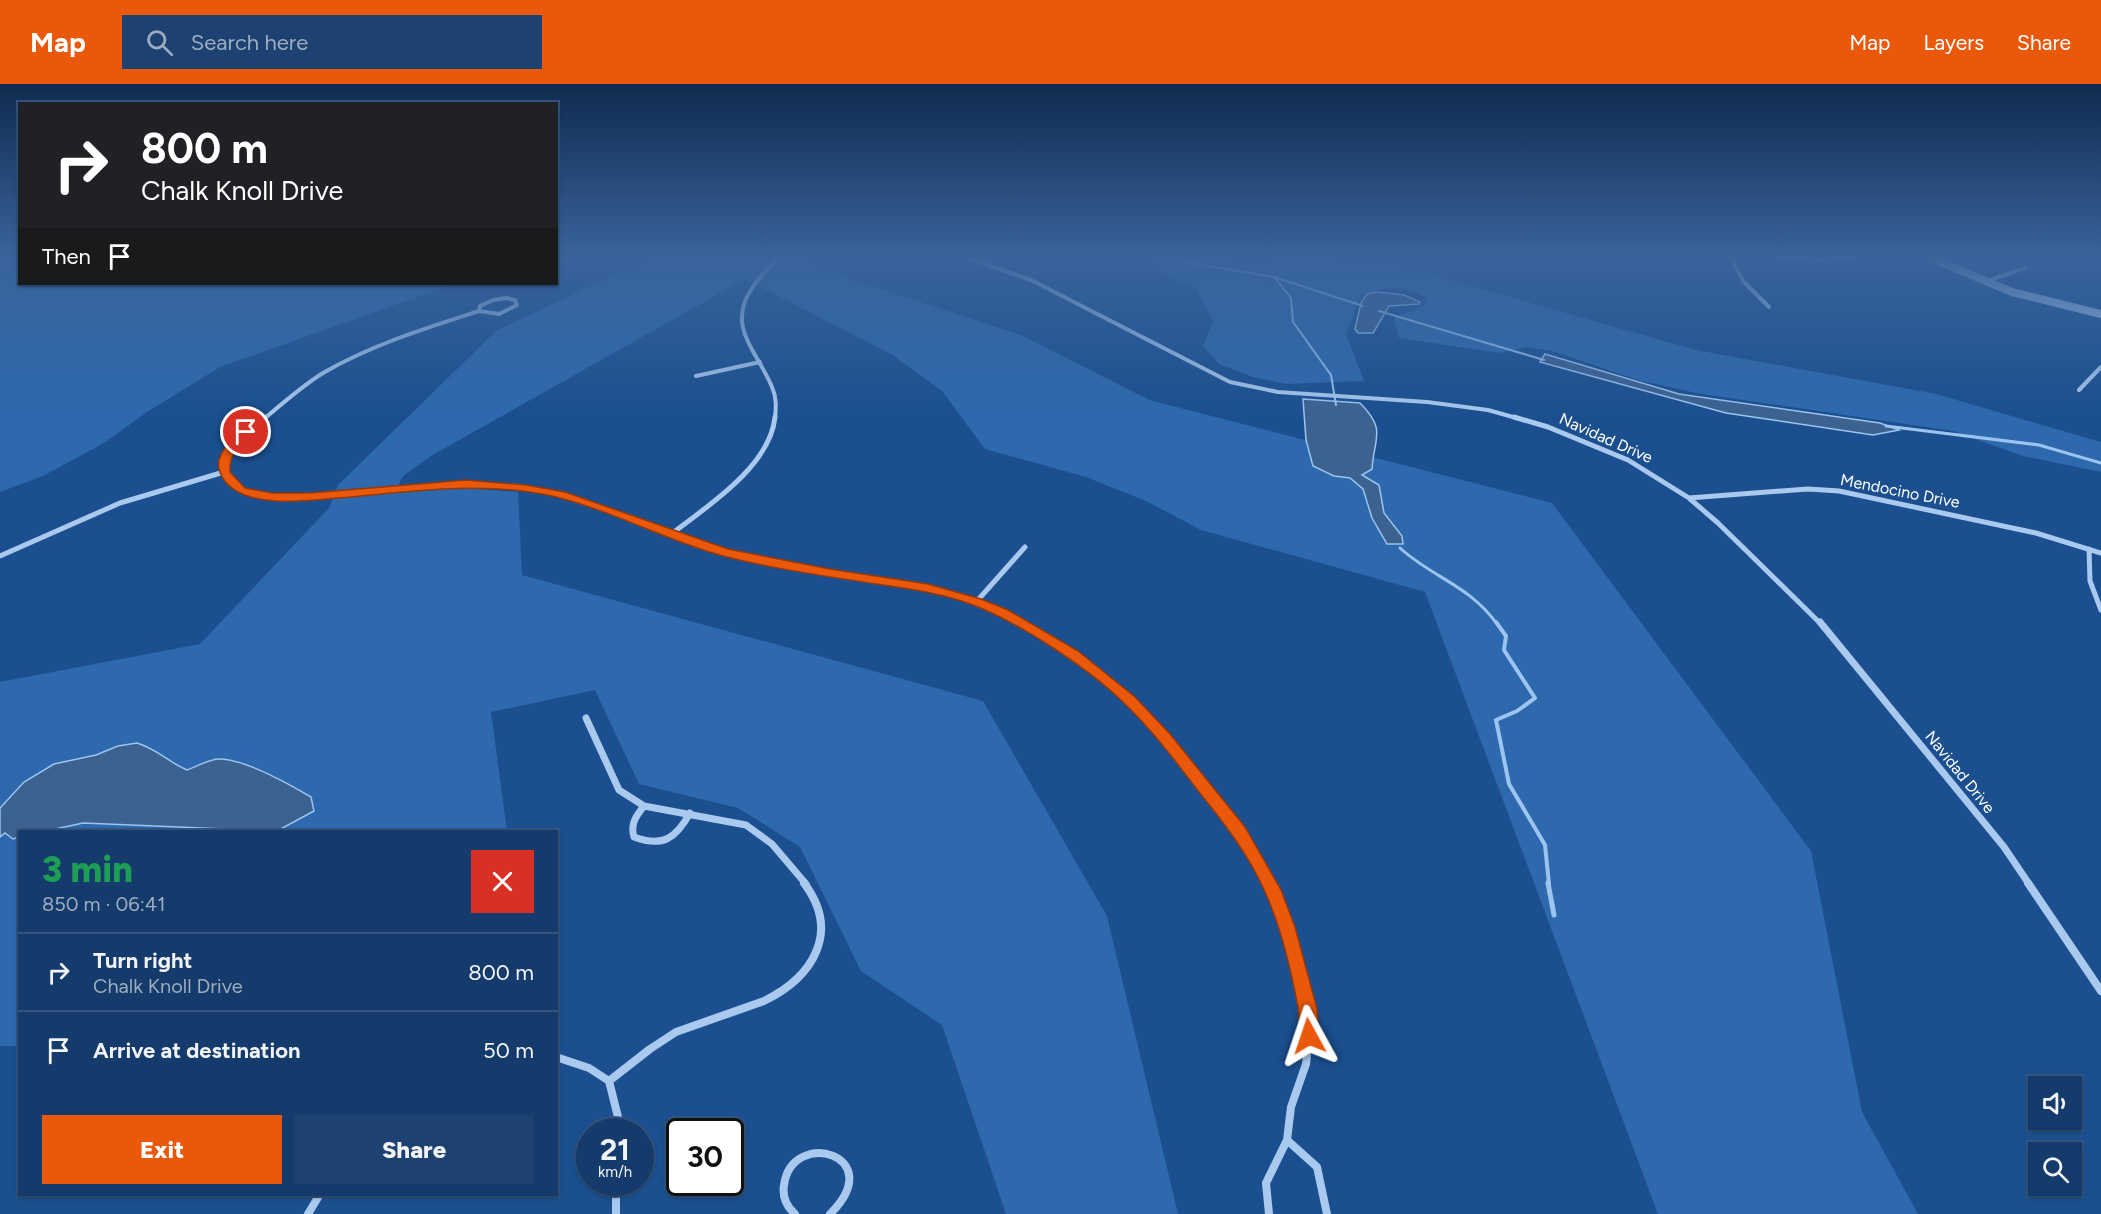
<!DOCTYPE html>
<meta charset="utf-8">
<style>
:root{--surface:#143b6b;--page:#1d4271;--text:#f1f3f6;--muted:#9dadc1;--line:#33557e;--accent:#ea580c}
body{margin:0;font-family:Figtree,sans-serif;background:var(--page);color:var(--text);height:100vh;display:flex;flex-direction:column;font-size:22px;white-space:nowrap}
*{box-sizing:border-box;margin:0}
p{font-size:20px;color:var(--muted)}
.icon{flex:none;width:33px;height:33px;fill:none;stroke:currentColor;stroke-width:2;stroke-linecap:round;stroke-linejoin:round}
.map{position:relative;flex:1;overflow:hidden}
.details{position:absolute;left:18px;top:746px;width:540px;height:366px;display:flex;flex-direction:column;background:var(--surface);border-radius:0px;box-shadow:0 2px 4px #0004,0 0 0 2px var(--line)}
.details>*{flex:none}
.hud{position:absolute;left:18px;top:18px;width:540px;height:183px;border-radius:0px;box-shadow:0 2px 4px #0004,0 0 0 2px var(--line);background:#202124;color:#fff;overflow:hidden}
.tools{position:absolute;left:2028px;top:992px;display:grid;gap:12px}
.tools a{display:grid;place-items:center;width:54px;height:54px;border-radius:0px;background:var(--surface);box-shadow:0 2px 4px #0004,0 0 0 2px var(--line);font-size:30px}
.speed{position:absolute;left:576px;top:1034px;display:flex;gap:12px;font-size:30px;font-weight:700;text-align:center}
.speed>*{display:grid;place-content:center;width:78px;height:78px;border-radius:50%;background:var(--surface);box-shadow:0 2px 4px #0004,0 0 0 2px var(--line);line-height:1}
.speed small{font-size:15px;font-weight:400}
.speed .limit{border:3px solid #111;border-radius:9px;background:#fff;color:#111}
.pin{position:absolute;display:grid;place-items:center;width:51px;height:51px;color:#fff;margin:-26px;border:3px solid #fff;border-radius:50%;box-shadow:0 2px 6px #0007}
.me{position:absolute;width:66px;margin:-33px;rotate:355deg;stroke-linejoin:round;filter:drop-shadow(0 0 4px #0008)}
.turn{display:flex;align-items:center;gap:21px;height:126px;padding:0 24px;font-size:27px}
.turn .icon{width:78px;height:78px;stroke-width:2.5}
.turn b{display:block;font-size:42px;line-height:51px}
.then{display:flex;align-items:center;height:57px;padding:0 24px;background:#0003;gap:12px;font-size:22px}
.round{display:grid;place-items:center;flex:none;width:63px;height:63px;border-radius:0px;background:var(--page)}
.overview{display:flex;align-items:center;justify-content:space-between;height:102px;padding:0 24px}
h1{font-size:36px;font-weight:800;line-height:45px;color:#1e9e55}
.action{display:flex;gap:12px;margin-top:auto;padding:12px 24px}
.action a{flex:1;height:69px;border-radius:0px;background:var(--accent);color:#fff;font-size:24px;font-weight:800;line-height:69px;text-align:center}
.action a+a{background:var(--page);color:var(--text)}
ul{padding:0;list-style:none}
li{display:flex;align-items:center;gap:18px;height:78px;padding:0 24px;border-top:2px solid var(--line)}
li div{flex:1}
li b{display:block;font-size:22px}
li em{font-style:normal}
header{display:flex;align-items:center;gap:36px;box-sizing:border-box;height:84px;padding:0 30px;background:var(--accent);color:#fff}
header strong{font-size:28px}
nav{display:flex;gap:33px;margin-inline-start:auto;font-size:21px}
.search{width:420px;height:54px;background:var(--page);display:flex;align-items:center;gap:15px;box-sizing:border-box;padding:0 21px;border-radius:0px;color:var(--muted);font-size:22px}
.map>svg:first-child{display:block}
</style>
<header>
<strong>Map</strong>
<div class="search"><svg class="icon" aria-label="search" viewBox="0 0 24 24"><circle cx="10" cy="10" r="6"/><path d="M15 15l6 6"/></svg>Search here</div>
<nav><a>Map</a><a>Layers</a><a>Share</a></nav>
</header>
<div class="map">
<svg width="2101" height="1130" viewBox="0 0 2101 1130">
<rect width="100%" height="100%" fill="#1b4f8f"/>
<path fill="#2e69ad" d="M0 173H19L20 200H454L220 283 147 328 104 359 43 392 0 408Z
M645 173H800L862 199 1023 252 1149 316 1552 419 1811 767 1862 1028 1918 1130H1658L1425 508 1201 446 1146 417 1086 393 985 365 942 307 891 270 745 195 431 372 403 392 399 400 404 407 465 404 518 408 522 491 983 617 1107 832 1178 1130H1006L942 941 861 887 800 763 738 724 639 700 595 606 491 628 507 747H20L19 962H0V598L200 560 329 424 338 401 496 247 650 174Z
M1141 173H1215L1258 181 1285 173 1391 179 1696 266 1936 310 2101 358V388L2023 372 1953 347 1696 309 1638 296 1552 267 1526 263 1499 269 1399 254 1394 234 1427 220 1426 213C1402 200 1386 203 1360 212L1346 250 1364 297 1286 300 1253 293 1219 280 1203 262 1213 237 1196 204 1154 185Z"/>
<path fill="#3c6290" stroke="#9cc4f0" stroke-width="1.5" d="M1377 208 1404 211 1420 218 1419 220 1389 222 1373 249H1358L1355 245 1361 219 1367 210Z
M1545 270 1679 310 1880 339 1899 346 1873 351 1726 329 1540 278Z
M1303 315 1360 319C1387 346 1374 353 1372 385L1362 391 1379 401 1384 429 1402 452 1403 460H1387L1372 434 1363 405 1350 394 1334 392 1313 382 1306 356Z
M137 659C159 666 168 678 187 686 196 683 209 675 219 675 245 675 289 700 311 713L314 727 277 747 83 739 46 747H20L19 753 13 755 5 749 0 753V724L24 698 54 680 96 671 118 662Z"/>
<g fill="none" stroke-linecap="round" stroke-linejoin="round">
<path stroke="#9cc4f0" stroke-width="2" d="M1174 173 1191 179 1274 193 1363 222
M1275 194 1291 214 1293 238 1331 291 1336 321
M1379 227 1544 276"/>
<path stroke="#9cc4f0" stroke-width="3" d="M1886 342 2039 361 2101 379
M1400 464C1433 494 1469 501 1497 540"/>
<path stroke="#9cc4f0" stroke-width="4" d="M1496 538 1506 552 1504 566 1535 614 1517 627 1496 636 1509 700 1545 761 1549 800"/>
<path stroke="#9cc4f0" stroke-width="5" d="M1548 799 1554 831"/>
<path stroke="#a9c9ee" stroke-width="4" d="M965 173 1031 196 1230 298 1278 308 1427 318 1488 326 1520 335
M1731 173 1743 197 1769 223
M1774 173 1823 175 1858 173
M1987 197 2025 184
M506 214 515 216 517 221 499 230 479 227 480 222 493 216Z
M696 292 760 278
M2079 306 2101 283
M264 335C283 319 302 302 323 289 371 261 426 244 479 227
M775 335C776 324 777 314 772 303 759 270 728 246 749 209 757 195 768 184 779 173"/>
<path stroke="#a9c9ee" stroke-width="5" d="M266 333 230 363 224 378V388L231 397 241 406 250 409 285 413 466 400 514 402 561 410 725 468 830 489 928 504 977 517 1021 540
M1514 333 1548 343 1628 376 1689 414 1718 439 1821 540
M1689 414 1808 405 1839 407 2036 449 2101 469
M670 451C706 423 770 383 775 333
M2089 465 2090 497 2101 526
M0 472 120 419 224 388
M977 517 1025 463"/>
<path stroke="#a9c9ee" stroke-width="7" d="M1019 538 1073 570 1113 601 1148 634 1239 747 1270 800
M1820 538 2004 763 2029 800
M586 634 619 706 644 722 746 741 772 760 806 800
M644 722C636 732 630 740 634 753 663 764 676 754 690 729"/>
<path stroke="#a9c9ee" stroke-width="8" d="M1269 799 1287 843 1307 925 1309 952 1306 980 1291 1023 1287 1056 1266 1099 1269 1130
M2028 799 2101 907
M556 973 589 984 609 997 618 1033V1047
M609 997 650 965 676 948 764 917C813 893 841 848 804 799
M1287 1056 1317 1083 1327 1130
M616 1098V1130
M308 1130 320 1110
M795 1130C786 1122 782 1113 784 1101 792 1043 890 1071 830 1130"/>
<path stroke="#a9c9ee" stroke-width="8" d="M1929 173 2012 208 2101 230"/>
</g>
<linearGradient id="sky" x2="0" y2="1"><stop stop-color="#0f2b4f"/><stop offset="0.52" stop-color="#39639b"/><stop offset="1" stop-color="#39639b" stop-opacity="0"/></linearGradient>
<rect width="2101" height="331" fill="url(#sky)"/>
<path fill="#ea580c" stroke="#983908" stroke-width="1.5" d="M246 345 251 348C240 361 229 369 230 388L245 404 272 409H310L466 396 526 401 565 408 728 465 830 485 928 500 981 515 1008 526 1078 567 1135 613 1170 650 1245 743 1281 806 1295 843 1317 925 1319 952 1316 958 1309 961 1303 958C1298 947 1300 935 1298 923 1291 885 1281 843 1265 808 1249 771 1224 739 1199 708 1176 678 1153 647 1126 621 1090 585 1020 539 973 521 942 509 909 505 876 500 826 492 773 485 723 472 667 457 613 427 556 413 485 396 410 408 338 414 306 417 245 425 224 396 220 390 217 384 219 376 223 363 234 351 246 345Z"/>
<g text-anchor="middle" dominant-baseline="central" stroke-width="6" stroke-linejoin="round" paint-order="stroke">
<g font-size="16" fill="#fff" stroke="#1b4f8f">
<text transform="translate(1606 354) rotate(24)">Navidad Drive</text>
<text transform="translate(1900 407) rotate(11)">Mendocino Drive</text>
<text transform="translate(1960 688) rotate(51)">Navidad Drive</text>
</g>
</g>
</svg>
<div class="tools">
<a><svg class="icon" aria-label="sound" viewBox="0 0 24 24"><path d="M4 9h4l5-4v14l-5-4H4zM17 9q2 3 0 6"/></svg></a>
<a><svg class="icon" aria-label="search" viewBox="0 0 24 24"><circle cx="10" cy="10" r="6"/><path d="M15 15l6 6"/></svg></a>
</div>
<div class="speed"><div>21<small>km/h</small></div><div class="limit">30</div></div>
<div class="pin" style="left:246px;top:348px;background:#d93025"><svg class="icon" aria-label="arrive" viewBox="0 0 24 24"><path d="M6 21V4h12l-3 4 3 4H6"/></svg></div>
<svg class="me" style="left:1309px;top:952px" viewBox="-20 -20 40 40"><path d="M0-17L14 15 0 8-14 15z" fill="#ea580c" stroke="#fff" stroke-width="4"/></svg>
<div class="hud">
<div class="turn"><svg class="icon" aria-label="right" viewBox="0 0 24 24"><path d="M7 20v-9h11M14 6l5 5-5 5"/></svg><div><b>800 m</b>Chalk Knoll Drive</div></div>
<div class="then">Then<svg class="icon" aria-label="arrive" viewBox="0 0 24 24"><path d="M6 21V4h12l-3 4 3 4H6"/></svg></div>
</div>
<section class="details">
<div class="overview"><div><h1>3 min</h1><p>850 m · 06:41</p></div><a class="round" style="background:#d93025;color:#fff"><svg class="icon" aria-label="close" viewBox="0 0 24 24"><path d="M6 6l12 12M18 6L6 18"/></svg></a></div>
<ul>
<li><svg class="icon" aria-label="right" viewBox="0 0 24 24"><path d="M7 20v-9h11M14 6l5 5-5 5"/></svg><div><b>Turn right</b><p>Chalk Knoll Drive</p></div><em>800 m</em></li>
<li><svg class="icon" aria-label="arrive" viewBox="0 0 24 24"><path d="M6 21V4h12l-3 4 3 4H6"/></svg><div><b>Arrive at destination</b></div><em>50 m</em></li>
</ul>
<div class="action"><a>Exit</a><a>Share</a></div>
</section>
</div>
